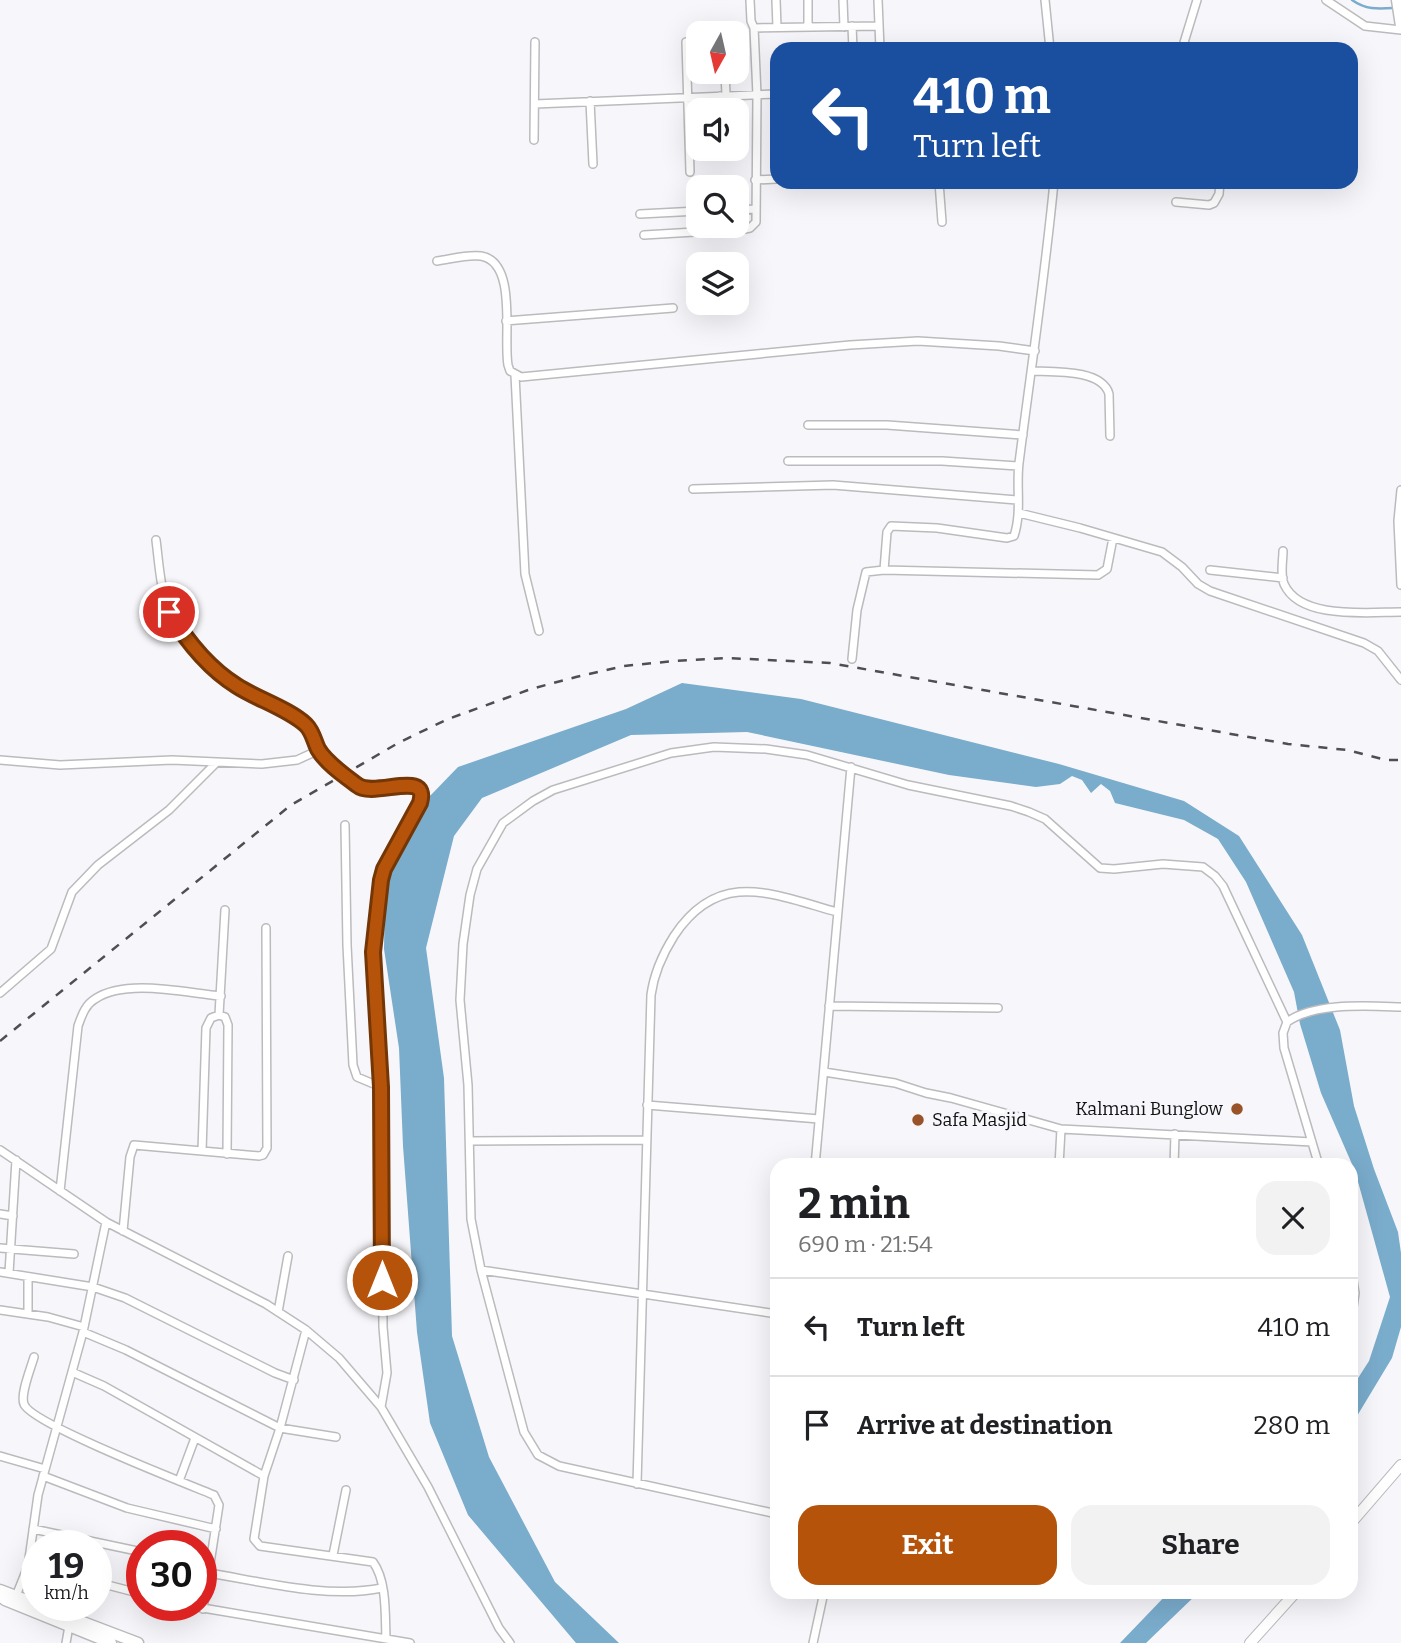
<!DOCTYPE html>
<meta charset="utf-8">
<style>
:root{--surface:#fff;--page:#f2f2f2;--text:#202124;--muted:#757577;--line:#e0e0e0;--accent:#b45309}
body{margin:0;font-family:Bitter,serif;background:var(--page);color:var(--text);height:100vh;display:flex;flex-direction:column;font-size:26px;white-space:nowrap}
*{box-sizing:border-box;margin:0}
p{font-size:23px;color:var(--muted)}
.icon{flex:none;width:38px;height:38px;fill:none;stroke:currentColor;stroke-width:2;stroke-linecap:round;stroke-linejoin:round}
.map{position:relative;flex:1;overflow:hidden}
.sheet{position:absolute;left:770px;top:1158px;width:588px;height:441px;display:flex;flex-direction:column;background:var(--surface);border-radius:21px;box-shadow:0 7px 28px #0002}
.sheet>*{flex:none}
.top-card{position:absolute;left:770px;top:42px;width:588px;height:147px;border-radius:21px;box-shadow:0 7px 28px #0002;background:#1a4fa0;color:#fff;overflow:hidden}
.needle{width:46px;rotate:188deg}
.buttons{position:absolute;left:686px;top:21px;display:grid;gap:14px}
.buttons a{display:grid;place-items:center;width:63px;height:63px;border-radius:14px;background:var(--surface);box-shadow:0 7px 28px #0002;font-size:35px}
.speed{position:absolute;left:21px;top:1530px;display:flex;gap:14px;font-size:35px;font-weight:700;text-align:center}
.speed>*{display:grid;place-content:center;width:91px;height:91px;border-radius:50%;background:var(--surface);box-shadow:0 7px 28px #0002;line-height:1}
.speed small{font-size:18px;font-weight:400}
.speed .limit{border:10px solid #d22;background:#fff;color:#111}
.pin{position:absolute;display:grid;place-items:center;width:60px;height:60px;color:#fff;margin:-30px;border:4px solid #fff;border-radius:50%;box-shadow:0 2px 7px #0007}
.me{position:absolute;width:77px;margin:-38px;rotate:0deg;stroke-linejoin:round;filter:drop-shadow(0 0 5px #0008)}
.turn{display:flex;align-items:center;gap:24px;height:147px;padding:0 28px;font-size:32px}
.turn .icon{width:91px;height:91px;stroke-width:2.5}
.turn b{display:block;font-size:49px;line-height:60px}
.round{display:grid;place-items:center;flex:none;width:74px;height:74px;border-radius:21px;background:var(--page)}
.overview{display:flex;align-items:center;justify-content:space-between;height:119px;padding:0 28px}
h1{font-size:42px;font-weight:700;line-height:52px}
.button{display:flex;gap:14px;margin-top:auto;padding:14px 28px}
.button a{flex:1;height:80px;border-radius:21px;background:var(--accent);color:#fff;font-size:28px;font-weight:700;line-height:80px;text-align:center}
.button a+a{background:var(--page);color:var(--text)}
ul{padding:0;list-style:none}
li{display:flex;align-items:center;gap:21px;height:98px;padding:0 28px;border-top:2px solid var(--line)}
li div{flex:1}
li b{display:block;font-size:26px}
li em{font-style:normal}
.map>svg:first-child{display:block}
</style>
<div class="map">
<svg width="1401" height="1643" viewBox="0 0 1401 1643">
<rect width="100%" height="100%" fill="#f7f7fb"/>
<path fill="#7aaccc" d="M682 683 801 699 1059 764 1184 801 1239 836 1302 935 1340 1030 1354 1106 1374 1169 1398 1232 1401 1253V1327L1392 1358 1351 1426V1389L1369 1361 1390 1297 1355 1171 1321 1093 1300 1024 1294 992 1246 882 1218 839 1184 820 1115 803 1110 791 1101 784 1091 793 1082 780 1072 776 1060 784 1036 787 949 775 747 732 631 735 482 798 454 836 426 948 444 1078 452 1336 489 1457 555 1582 619 1643H576L468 1515 430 1423 417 1332 403 1146 399 1048 384 949 385 887 400 827 458 767 626 709Z
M1169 1592 1198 1593 1146 1643H1120Z"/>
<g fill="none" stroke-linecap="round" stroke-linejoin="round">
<path stroke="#7aaccc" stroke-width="2.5" d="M1352 0C1366 10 1378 9 1394 8"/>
<defs>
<path id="minor" d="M776 0 777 27
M808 0V27
M843 0 844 27
M878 0 880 49
M1045 0 1050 49
M1326 0 1365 26 1401 30
M723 26V33
M852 26 853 49
M754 28 879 26
M686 42 690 172
M1182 49 1197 0
M725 72 726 95
M720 96 721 110
M590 101 593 164
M535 104 777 94
M534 140 535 42
M755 180 777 179
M939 182 942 222
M1176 202 1209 205 1214 203 1219 194 1220 182
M737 210 756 209
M640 214 698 211
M644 235 745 229 750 228 756 222 757 95 754 28 751 21 750 0
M437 261C451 259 468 254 481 256 518 262 503 338 508 365L510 371 521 377 850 345 918 341 999 346 1035 351
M506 321 673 308
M1032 371C1053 372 1102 369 1109 394L1110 436
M515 375 525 574 539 631
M808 425H887L1023 435
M788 461H942L1018 466
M693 489 833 485 1017 500
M1401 490 1398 521 1401 585
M1019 513 1080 528 1162 552 1182 567 1198 584 1210 591 1364 643 1378 651 1401 680
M156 540C159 563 160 586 167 608 179 640 218 675 247 691 264 701 293 712 307 726 314 732 314 742 318 749 324 759 337 768 345 775 351 781 358 789 367 790 381 792 429 770 420 803L384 869 381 880 373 952 381 1087 383 1327 387 1373 381 1407
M1283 551C1283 561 1280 574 1284 584 1300 620 1368 612 1401 612
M884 570 887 532 891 526 937 528 1007 538 1014 536C1022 512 1016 487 1019 463 1031 369 1045 276 1054 182
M1210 570 1283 578
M852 659 857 610 866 572 884 570 1098 575 1107 569 1113 538
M0 760 60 765 172 760 262 764 297 760 319 750
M345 825 347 945 353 1065 357 1077 381 1087
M0 993 51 949 72 892 98 865 169 810 216 763
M829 1006 998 1008
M219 1015 211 1018 206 1028 202 1151 259 1156 263 1155 267 1148 266 928
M219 1015 225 1017 228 1025 227 1154
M219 1015 225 910
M1287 1022C1315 1002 1368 1006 1401 1007
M824 1072 895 1083 926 1093 951 1098 1061 1129 1312 1142
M647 1105 819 1119
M470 1141 647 1140
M0 1150 106 1222 266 1304 306 1330 339 1358 381 1407 428 1487 499 1628 510 1643
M815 1166 851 767
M1059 1166 1061 1129
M1174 1166 1175 1134
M60 1191 78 1026C82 1015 85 1005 95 999 126 978 186 993 221 996
M0 1214 13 1216
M123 1231 130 1157 134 1145 202 1151
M0 1248 74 1254
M1351 1268 1355 1293 1351 1321
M481 1270 777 1314
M0 1272 93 1287 125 1298 275 1373 294 1380
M9 1273 16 1160
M28 1277V1313
M0 1310 48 1317 84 1327
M278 1312 288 1256
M306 1330 280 1428 264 1476 254 1539 260 1546 373 1562C387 1581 385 1615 386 1638
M83 1332 126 1350 280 1428 336 1437
M34 1357C31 1368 20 1394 24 1404 30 1423 187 1484 214 1495L219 1505 203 1609
M72 1372 104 1386 264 1476
M0 1456 45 1469
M43 1476 127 1508 216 1529
M179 1481 195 1438
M637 1484 651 995C654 973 662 955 674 936 719 868 772 894 837 912
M777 1514 559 1466 538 1455 524 1432 481 1270 471 1219 468 1085 460 1000 463 944 470 895 477 869 503 823 533 801 553 790 671 753 714 747 766 749 807 755 908 785 1011 806 1029 812 1045 819 1100 868 1114 869 1163 864 1203 867 1215 876 1223 886 1287 1022 1283 1033 1284 1048 1319 1166
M33 1529 142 1552
M333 1555 346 1490
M209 1573C263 1582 328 1599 382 1588
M96 1582 142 1594
M16 1596 28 1566 38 1495 83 1332 106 1222
M185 1605 410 1643
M66 1643 69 1626
M813 1643 824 1592"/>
<path id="secondary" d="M1351 1523 1401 1465
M1250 1643 1296 1592"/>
<path id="primary" d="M1397 0 1401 26
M0 1590 37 1604
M0 1596 5 1600 111 1643
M38 1605 138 1643"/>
</defs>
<use href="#minor" stroke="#bbbbbe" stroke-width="10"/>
<use href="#secondary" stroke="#bbbbbe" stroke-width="12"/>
<use href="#primary" stroke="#bbbbbe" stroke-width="13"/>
<use href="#minor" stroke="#fff" stroke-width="7"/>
<use href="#secondary" stroke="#fff" stroke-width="10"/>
<use href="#primary" stroke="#fff" stroke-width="10"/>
<path stroke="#4f4f51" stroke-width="2.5" stroke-dasharray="9 9" stroke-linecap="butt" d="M0 1041 291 805 400 742 448 719 531 689 576 677 624 666 674 661 728 658 830 663 1288 744 1347 750 1386 760H1401"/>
</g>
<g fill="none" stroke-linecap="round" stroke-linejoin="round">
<defs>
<path id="route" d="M169 612C186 640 208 668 237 686 257 699 289 709 306 725 313 732 314 741 318 749 326 763 345 776 357 785 374 799 430 768 420 803L384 869 381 880 373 952 381 1087 382 1280"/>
</defs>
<use href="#route" stroke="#753606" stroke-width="18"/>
<use href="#route" stroke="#b45309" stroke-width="12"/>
</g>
<g fill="#985328" stroke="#f7f7fb" stroke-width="2.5">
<circle cx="1237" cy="1109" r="7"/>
<circle cx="918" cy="1120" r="7"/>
</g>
<g text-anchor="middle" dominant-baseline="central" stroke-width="6" stroke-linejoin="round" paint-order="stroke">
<g font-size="18" fill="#111112" stroke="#f7f7fb" text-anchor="end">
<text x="1223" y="1109">Kalmani Bunglow</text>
<text x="932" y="1120" text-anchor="start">Safa Masjid</text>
</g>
</g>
</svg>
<div class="buttons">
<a><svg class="needle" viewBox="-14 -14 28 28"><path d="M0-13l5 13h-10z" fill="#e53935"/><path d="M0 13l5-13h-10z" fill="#757577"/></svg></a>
<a><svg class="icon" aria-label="sound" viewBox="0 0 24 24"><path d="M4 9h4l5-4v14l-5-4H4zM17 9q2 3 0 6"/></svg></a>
<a><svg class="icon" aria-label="search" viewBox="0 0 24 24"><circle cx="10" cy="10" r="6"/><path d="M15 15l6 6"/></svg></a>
<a><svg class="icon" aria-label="layers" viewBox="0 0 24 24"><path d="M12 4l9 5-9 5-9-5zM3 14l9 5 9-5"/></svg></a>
</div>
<div class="speed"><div>19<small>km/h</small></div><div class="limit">30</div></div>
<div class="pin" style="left:169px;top:612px;background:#d93025"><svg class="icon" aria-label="arrive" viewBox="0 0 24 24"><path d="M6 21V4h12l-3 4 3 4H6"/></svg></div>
<svg class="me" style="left:382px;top:1280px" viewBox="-20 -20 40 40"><circle r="17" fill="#b45309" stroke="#fff" stroke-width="3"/><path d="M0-11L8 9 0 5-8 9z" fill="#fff"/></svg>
<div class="top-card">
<div class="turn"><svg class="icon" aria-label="left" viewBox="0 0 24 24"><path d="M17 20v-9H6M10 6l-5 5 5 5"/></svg><div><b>410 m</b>Turn left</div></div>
</div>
<section class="sheet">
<div class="overview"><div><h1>2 min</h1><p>690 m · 21:54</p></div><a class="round"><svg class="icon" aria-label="close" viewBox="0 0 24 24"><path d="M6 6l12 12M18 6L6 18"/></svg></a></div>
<ul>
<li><svg class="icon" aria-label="left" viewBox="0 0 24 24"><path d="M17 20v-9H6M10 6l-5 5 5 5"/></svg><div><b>Turn left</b></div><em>410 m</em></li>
<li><svg class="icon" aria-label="arrive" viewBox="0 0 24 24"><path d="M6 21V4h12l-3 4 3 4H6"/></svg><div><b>Arrive at destination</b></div><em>280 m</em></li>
</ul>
<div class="button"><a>Exit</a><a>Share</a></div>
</section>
</div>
